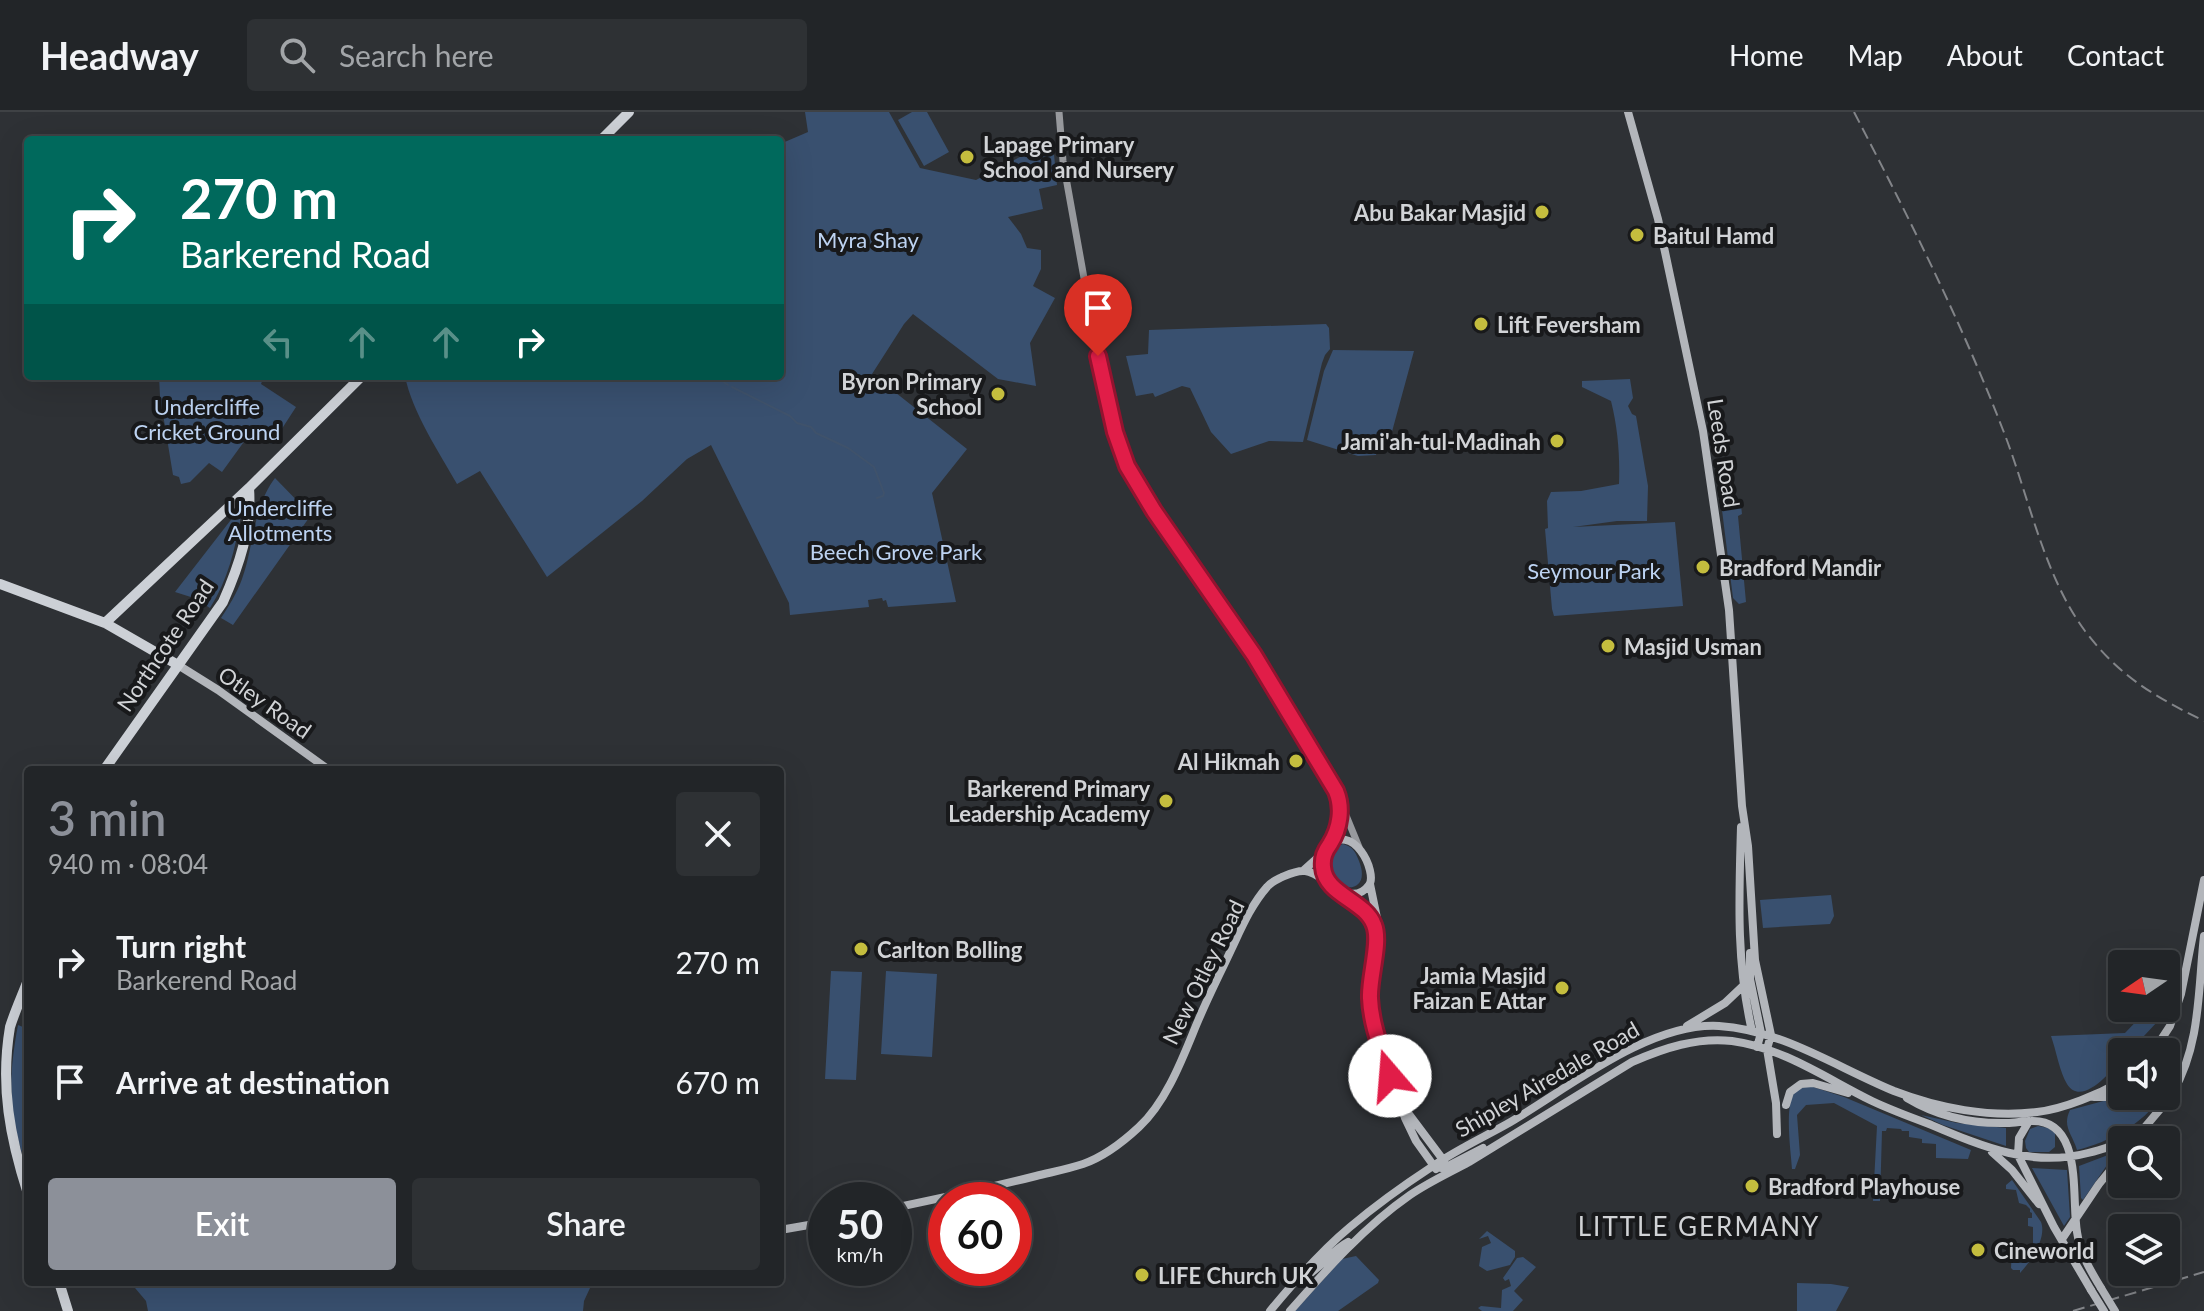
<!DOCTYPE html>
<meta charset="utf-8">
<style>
:root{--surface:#222528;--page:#2e3134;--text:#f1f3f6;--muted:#a2a5a8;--line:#3f4245;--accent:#8c9099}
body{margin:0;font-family:Lato,sans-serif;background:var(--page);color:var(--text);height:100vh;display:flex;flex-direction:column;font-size:30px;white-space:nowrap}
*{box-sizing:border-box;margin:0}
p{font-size:26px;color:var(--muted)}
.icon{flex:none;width:44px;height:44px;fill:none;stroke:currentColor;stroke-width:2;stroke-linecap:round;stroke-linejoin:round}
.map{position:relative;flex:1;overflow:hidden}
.panel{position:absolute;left:24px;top:654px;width:760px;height:520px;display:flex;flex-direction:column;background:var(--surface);border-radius:8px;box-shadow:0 8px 32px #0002,0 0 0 2px var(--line)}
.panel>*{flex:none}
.guide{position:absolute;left:24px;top:24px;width:760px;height:244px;border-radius:8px;box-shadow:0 8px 32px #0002,0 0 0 2px var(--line);background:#00695c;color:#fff;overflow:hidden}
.needle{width:52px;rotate:257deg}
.buttons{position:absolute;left:2108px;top:838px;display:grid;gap:16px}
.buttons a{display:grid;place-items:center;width:72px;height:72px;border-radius:8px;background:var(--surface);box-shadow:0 8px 32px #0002,0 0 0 2px var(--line);font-size:40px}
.speed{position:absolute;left:808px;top:1070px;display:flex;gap:16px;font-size:40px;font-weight:700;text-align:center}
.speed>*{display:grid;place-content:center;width:104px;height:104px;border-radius:50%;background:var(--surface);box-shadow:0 8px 32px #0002,0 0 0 2px var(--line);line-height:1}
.speed small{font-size:20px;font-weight:400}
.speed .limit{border:12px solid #d22;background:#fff;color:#111}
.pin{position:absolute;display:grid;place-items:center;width:68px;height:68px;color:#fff;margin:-82px -34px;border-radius:50% 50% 50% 0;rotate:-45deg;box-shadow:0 0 8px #0007}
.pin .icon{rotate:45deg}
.me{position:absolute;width:88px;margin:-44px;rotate:342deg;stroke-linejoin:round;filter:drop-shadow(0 0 6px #0008)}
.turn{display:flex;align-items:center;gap:28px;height:168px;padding:0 24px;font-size:36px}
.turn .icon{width:104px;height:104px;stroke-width:2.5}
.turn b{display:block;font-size:56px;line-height:68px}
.lanes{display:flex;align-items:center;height:76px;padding:0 24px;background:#0003;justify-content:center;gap:40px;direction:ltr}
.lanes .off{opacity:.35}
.round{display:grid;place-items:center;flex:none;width:84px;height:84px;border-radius:8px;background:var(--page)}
.headline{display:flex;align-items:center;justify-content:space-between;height:136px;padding:0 24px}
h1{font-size:48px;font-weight:600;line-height:60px;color:var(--accent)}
.primary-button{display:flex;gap:16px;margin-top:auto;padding:16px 24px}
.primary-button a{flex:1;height:92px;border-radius:8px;background:var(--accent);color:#fff;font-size:32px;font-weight:600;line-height:92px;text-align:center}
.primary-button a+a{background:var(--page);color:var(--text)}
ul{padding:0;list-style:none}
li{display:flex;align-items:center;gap:24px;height:120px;padding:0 24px}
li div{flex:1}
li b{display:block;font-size:30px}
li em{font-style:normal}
header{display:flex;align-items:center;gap:48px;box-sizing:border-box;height:112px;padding:0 40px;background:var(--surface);border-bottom:2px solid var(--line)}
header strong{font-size:38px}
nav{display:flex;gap:44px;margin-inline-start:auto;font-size:28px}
.search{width:560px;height:72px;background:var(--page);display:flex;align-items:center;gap:20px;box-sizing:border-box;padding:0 28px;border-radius:8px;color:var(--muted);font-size:30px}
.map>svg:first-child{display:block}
</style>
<header>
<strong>Headway</strong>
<div class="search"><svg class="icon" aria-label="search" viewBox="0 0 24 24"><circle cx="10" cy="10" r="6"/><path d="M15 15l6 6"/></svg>Search here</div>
<nav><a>Home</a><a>Map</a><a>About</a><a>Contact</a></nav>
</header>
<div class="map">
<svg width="2204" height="1199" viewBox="0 0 2204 1199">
<rect width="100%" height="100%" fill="#2e3135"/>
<path fill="#39506f" d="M805 0H889L920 56 976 68 1041 34 1053 32 1057 73 1039 77 1043 97 1008 105 1021 122 1027 136 1041 138V157L1033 174 1055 186 1030 231 1036 274 998 267 913 202 904 212 872 262 967 337 932 381 956 490 888 495 886 488 883 489 882 486 868 488 869 495 790 503 789 491 711 333 687 347 642 389 547 465 480 359 457 372C439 340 412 300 405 264H780V32L808 20Z
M912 0H927L949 40 924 54 898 8Z
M1326 212 1329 216 1330 237 1325 243 1322 251 1303 330 1269 329 1231 342 1211 320 1190 276 1182 274 1155 285 1153 281 1136 284 1126 244 1148 242 1149 218Z
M1333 238 1414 239 1390 327 1381 326 1376 343 1358 344 1307 328 1324 259Z
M159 264H264L261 272 296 295 272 332 251 320 222 360 209 351 190 370 181 372 179 365 173 363 160 284Z
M1630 267 1633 286 1628 294 1632 302 1636 304 1648 374 1647 409H1617L1573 415 1675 410 1683 494 1554 504 1552 497 1545 417 1548 416 1547 389 1551 380 1581 379 1619 372C1620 344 1618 317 1611 289L1582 275V269Z
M275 366 311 403 233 513 221 506C229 494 237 481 242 467 254 433 253 395 275 366Z
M1741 393 1742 402 1738 404 1746 490 1739 492 1733 486 1722 398Z
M237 400 241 404C235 437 228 468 210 496L194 486 175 480Z
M1343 732C1353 735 1355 739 1359 749 1375 789 1319 781 1329 741L1337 734Z
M1831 783 1834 804 1830 812 1763 816 1760 788Z
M831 859 862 860 856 968 825 967Z
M886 859 937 862 932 945 881 942Z
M2149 896H2162L2158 909 2129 940H2122V947C2112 958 2082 996 2067 972 2060 961 2056 938 2051 924L2125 921Z
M18 913 28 917V1060C9 1004 7 972 18 913Z
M1810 974 1844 985 1971 1038 1968 1047 1936 1046V1032L1922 1031V1027L1909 1025V1019H1902L1901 1017 1887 1016 1886 1019H1882L1880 1089H1873L1877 1014 1834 991 1806 993 1797 1003 1800 1043 1795 1057H1792C1791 1041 1783 987 1797 978 1799 976 1807 975 1810 974Z
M2122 984H2161C2144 1012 2109 1030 2077 1038 2072 1021 2062 1015 2070 998Z
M1921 1003 1957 1011 2006 1016V1034L1943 1013Z
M2038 1014 2048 1016 2055 1021V1035L2049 1040H2029L2026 1036 2025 1029 2030 1017Z
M2116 1040 2083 1088 2081 1086 2079 1054Z
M2032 1056 2067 1058 2070 1105 2064 1114Z
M2012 1068 2041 1110C2047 1126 2031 1149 2020 1161V1158H2013L2011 1156 2012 1136 2015 1133H2033V1115L2028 1114V1106H2032V1101L2030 1100V1097L2026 1093 2019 1091 2016 1078 2006 1077V1073Z
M1487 1119 1515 1139V1145L1510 1153 1487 1159 1479 1154 1482 1135 1491 1131 1488 1124 1479 1127Z
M1356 1144 1379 1168 1378 1171 1338 1199H1295L1342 1147Z
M1523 1145 1536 1155 1514 1179 1523 1188 1513 1199H1482L1478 1196 1481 1194 1501 1196 1502 1178 1511 1174 1509 1167 1505 1169 1503 1166 1517 1146Z
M130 1170H584L590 1176 584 1189 583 1199H148L146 1189Z
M1797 1171 1831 1172 1849 1175 1836 1199H1797Z"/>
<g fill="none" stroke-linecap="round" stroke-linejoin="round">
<path stroke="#3f526b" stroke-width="2" d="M715 264 728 273
M732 275 790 304 797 311 811 315 816 321 848 336 874 355 884 381 883 384 877 386"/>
<path stroke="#97999d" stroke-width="7" d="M1059 0 1063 49 1098 244 1115 320 1127 354 1154 399 1254 543 1283 588 1336 679 1359 735
M1330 732 1340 707V692"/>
<path stroke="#b3b6bb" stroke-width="8" d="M1628 0 1658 107 1703 319 1729 498 1742 694 1748 734 1755 848 1771 923
M178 553 218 578 329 658
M1741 715C1739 785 1736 850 1752 919
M1304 758 1324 740
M1370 772 1377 806 1376 830 1370 868 1372 904 1405 1006 1416 1029 1436 1057
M1342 781 1369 804 1375 817
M1750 841V867L1761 921 1757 935
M1687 914 1725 891 1743 874
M1771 923 1767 937 1776 991 1777 1022
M2153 940 2170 914 2181 882 2204 768
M2166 953 2179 968
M2094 985H2108L2122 979
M1907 986C1937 1004 1971 1012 2007 1011 2015 1011 2023 1009 2031 1009 2084 1007 2071 1085 2077 1120 2080 1141 2090 1158 2101 1176
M1402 993 1444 1049
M1786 993 1790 980 1801 972 1813 971 1848 981
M2029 1009 2019 1026 2018 1043 2054 1115 2091 1178
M2135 1028C2147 1011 2162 997 2173 980 2201 932 2198 876 2204 824
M1992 1040 2012 1058 2039 1092
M1434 1054 1441 1056 1446 1055 1483 1036
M894 1096C942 1086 989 1076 1036 1064 1052 1060 1068 1057 1083 1052 1103 1045 1124 1029 1139 1015 1164 992 1180 953 1193 921 1204 893 1218 866 1231 838 1241 817 1251 793 1267 775 1271 770 1276 768 1282 765 1289 762 1297 758 1305 759 1323 760 1350 799 1369 773 1378 761 1353 707 1326 736L1323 755 1329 771
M780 1118 826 1110
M2062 1127 2099 1072 2122 1044
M1306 1164C1322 1155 1332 1138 1348 1130
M1270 1199C1294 1170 1321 1139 1350 1115 1376 1093 1404 1073 1433 1054 1456 1038 1482 1026 1507 1012 1566 978 1648 910 1719 914 1782 918 1836 955 1894 979 1938 996 1990 1006 2037 1000 2064 997 2099 982 2122 969
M1290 1199C1327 1157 1364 1115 1410 1083 1429 1070 1449 1061 1469 1050L1632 950C1664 936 1697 925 1732 929 1784 936 1827 967 1872 989 1891 998 1910 1005 1929 1012 1981 1034 2031 1056 2088 1041 2100 1038 2112 1035 2122 1028"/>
<path stroke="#ccd0d6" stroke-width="10" d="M601 28 629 0
M0 472 105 511 178 553
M105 511 249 376 362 264
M104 658 223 490C239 454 252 416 249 376
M28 868C22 884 15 899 10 915 0 974 10 1026 28 1082
M59 1170 68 1199"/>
<path stroke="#828488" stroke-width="2" stroke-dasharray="12 6" stroke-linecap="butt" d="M1854 0C1908 104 1961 209 2003 318 2029 384 2043 462 2085 519 2120 565 2154 584 2204 609
M2073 1199 2204 1160"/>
<path stroke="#b3b6bb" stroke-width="8" d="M2101 1176 2115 1199
M2091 1178 2104 1199"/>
</g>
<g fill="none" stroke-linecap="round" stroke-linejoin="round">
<defs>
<path id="route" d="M1098 244 1115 320 1127 354 1154 399 1254 543 1336 679C1343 696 1340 716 1330 732 1325 739 1322 745 1323 755 1325 783 1365 788 1374 813 1381 830 1369 865 1370 886 1371 913 1382 939 1390 964"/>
</defs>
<use href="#route" stroke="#92132f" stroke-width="20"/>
<use href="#route" stroke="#e11d48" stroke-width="14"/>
</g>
<g fill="#c4bd3e" stroke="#18191b" stroke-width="3">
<circle cx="967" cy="45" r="8"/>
<circle cx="1542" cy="100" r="8"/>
<circle cx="1637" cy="123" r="8"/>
<circle cx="1481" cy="212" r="8"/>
<circle cx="998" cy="282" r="8"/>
<circle cx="1557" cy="329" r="8"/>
<circle cx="1703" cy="455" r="8"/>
<circle cx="1608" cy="534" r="8"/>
<circle cx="1296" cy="649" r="8"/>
<circle cx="1166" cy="689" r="8"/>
<circle cx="861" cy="837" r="8"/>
<circle cx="1562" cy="876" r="8"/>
<circle cx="1752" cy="1074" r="8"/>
<circle cx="1978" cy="1138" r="8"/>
<circle cx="1142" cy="1163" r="8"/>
</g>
<g text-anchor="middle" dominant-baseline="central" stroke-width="8" stroke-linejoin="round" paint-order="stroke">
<g font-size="22" font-weight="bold" fill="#d1d3d6" stroke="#18191b" text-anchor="start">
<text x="983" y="32">Lapage Primary<tspan x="983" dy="25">School and Nursery</tspan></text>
<text x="1526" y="100" text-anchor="end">Abu Bakar Masjid</text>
<text x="1653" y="123">Baitul Hamd</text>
<text x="1497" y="212">Lift Feversham</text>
<text x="982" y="269" text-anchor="end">Byron Primary<tspan x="982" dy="25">School</tspan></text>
<text x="1541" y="329" text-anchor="end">Jami'ah-tul-Madinah</text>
<text x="1719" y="455">Bradford Mandir</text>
<text x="1624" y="534">Masjid Usman</text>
<text x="1280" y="649" text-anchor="end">Al Hikmah</text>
<text x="1150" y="676" text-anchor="end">Barkerend Primary<tspan x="1150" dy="25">Leadership Academy</tspan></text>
<text x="877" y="837">Carlton Bolling</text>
<text x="1546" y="863" text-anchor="end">Jamia Masjid<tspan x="1546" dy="25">Faizan E Attar</tspan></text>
<text x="1768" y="1074">Bradford Playhouse</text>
<text x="1994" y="1138">Cineworld</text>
<text x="1158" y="1163">LIFE Church UK</text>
</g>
<g font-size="22" fill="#bdd3f2" stroke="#18191b">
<text x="868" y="127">Myra Shay</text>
<text x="207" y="294">Undercliffe<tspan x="207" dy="25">Cricket Ground</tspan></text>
<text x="280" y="395">Undercliffe<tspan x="280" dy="25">Allotments</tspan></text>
<text x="896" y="439">Beech Grove Park</text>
<text x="1594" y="458">Seymour Park</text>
</g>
<g font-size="22" fill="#d1d3d6" stroke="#18191b">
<text transform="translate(1724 341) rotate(81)">Leeds Road</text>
<text transform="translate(165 533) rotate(-56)">Northcote Road</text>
<text transform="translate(265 590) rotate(35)">Otley Road</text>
<text transform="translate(1203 860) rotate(-64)">New Otley Road</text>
<text transform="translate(1547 967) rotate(-30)">Shipley Airedale Road</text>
</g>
<g font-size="26" letter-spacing="2" fill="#d1d3d6" stroke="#18191b">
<text x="1699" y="1114">LITTLE GERMANY</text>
</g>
</g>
</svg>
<div class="buttons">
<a><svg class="needle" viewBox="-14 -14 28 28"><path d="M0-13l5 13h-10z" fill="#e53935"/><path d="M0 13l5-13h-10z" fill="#a2a5a8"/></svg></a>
<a><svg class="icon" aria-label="sound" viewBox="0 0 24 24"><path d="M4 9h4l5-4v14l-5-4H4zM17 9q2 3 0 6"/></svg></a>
<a><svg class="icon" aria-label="search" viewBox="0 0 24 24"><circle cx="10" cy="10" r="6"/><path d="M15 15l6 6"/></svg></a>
<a><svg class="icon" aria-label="layers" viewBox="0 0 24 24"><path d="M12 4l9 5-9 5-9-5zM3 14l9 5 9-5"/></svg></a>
</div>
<div class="speed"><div>50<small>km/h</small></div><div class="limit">60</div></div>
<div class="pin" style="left:1098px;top:244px;background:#d93025"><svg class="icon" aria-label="arrive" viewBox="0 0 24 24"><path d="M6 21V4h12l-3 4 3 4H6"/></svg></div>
<svg class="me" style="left:1390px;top:964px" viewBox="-20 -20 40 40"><circle r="19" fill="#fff"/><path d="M0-13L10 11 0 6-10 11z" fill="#e11d48"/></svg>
<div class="guide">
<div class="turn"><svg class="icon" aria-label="right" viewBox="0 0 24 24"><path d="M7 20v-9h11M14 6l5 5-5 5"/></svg><div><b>270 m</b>Barkerend Road</div></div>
<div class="lanes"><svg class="icon off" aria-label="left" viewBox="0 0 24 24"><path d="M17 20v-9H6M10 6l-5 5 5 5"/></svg><svg class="icon off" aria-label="ahead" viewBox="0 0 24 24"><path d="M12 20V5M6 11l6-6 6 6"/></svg><svg class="icon off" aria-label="ahead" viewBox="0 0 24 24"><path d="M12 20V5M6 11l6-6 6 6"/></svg><svg class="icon" aria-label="right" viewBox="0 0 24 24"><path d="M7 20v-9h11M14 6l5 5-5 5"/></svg></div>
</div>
<section class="panel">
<div class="headline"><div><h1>3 min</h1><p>940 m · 08:04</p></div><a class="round"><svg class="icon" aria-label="close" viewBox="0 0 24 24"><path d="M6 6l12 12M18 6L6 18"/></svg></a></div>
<ul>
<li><svg class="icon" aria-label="right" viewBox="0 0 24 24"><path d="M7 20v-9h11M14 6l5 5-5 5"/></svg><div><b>Turn right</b><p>Barkerend Road</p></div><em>270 m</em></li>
<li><svg class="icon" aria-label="arrive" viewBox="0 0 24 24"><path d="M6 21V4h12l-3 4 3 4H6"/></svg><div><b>Arrive at destination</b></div><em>670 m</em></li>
</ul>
<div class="primary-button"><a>Exit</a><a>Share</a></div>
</section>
</div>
